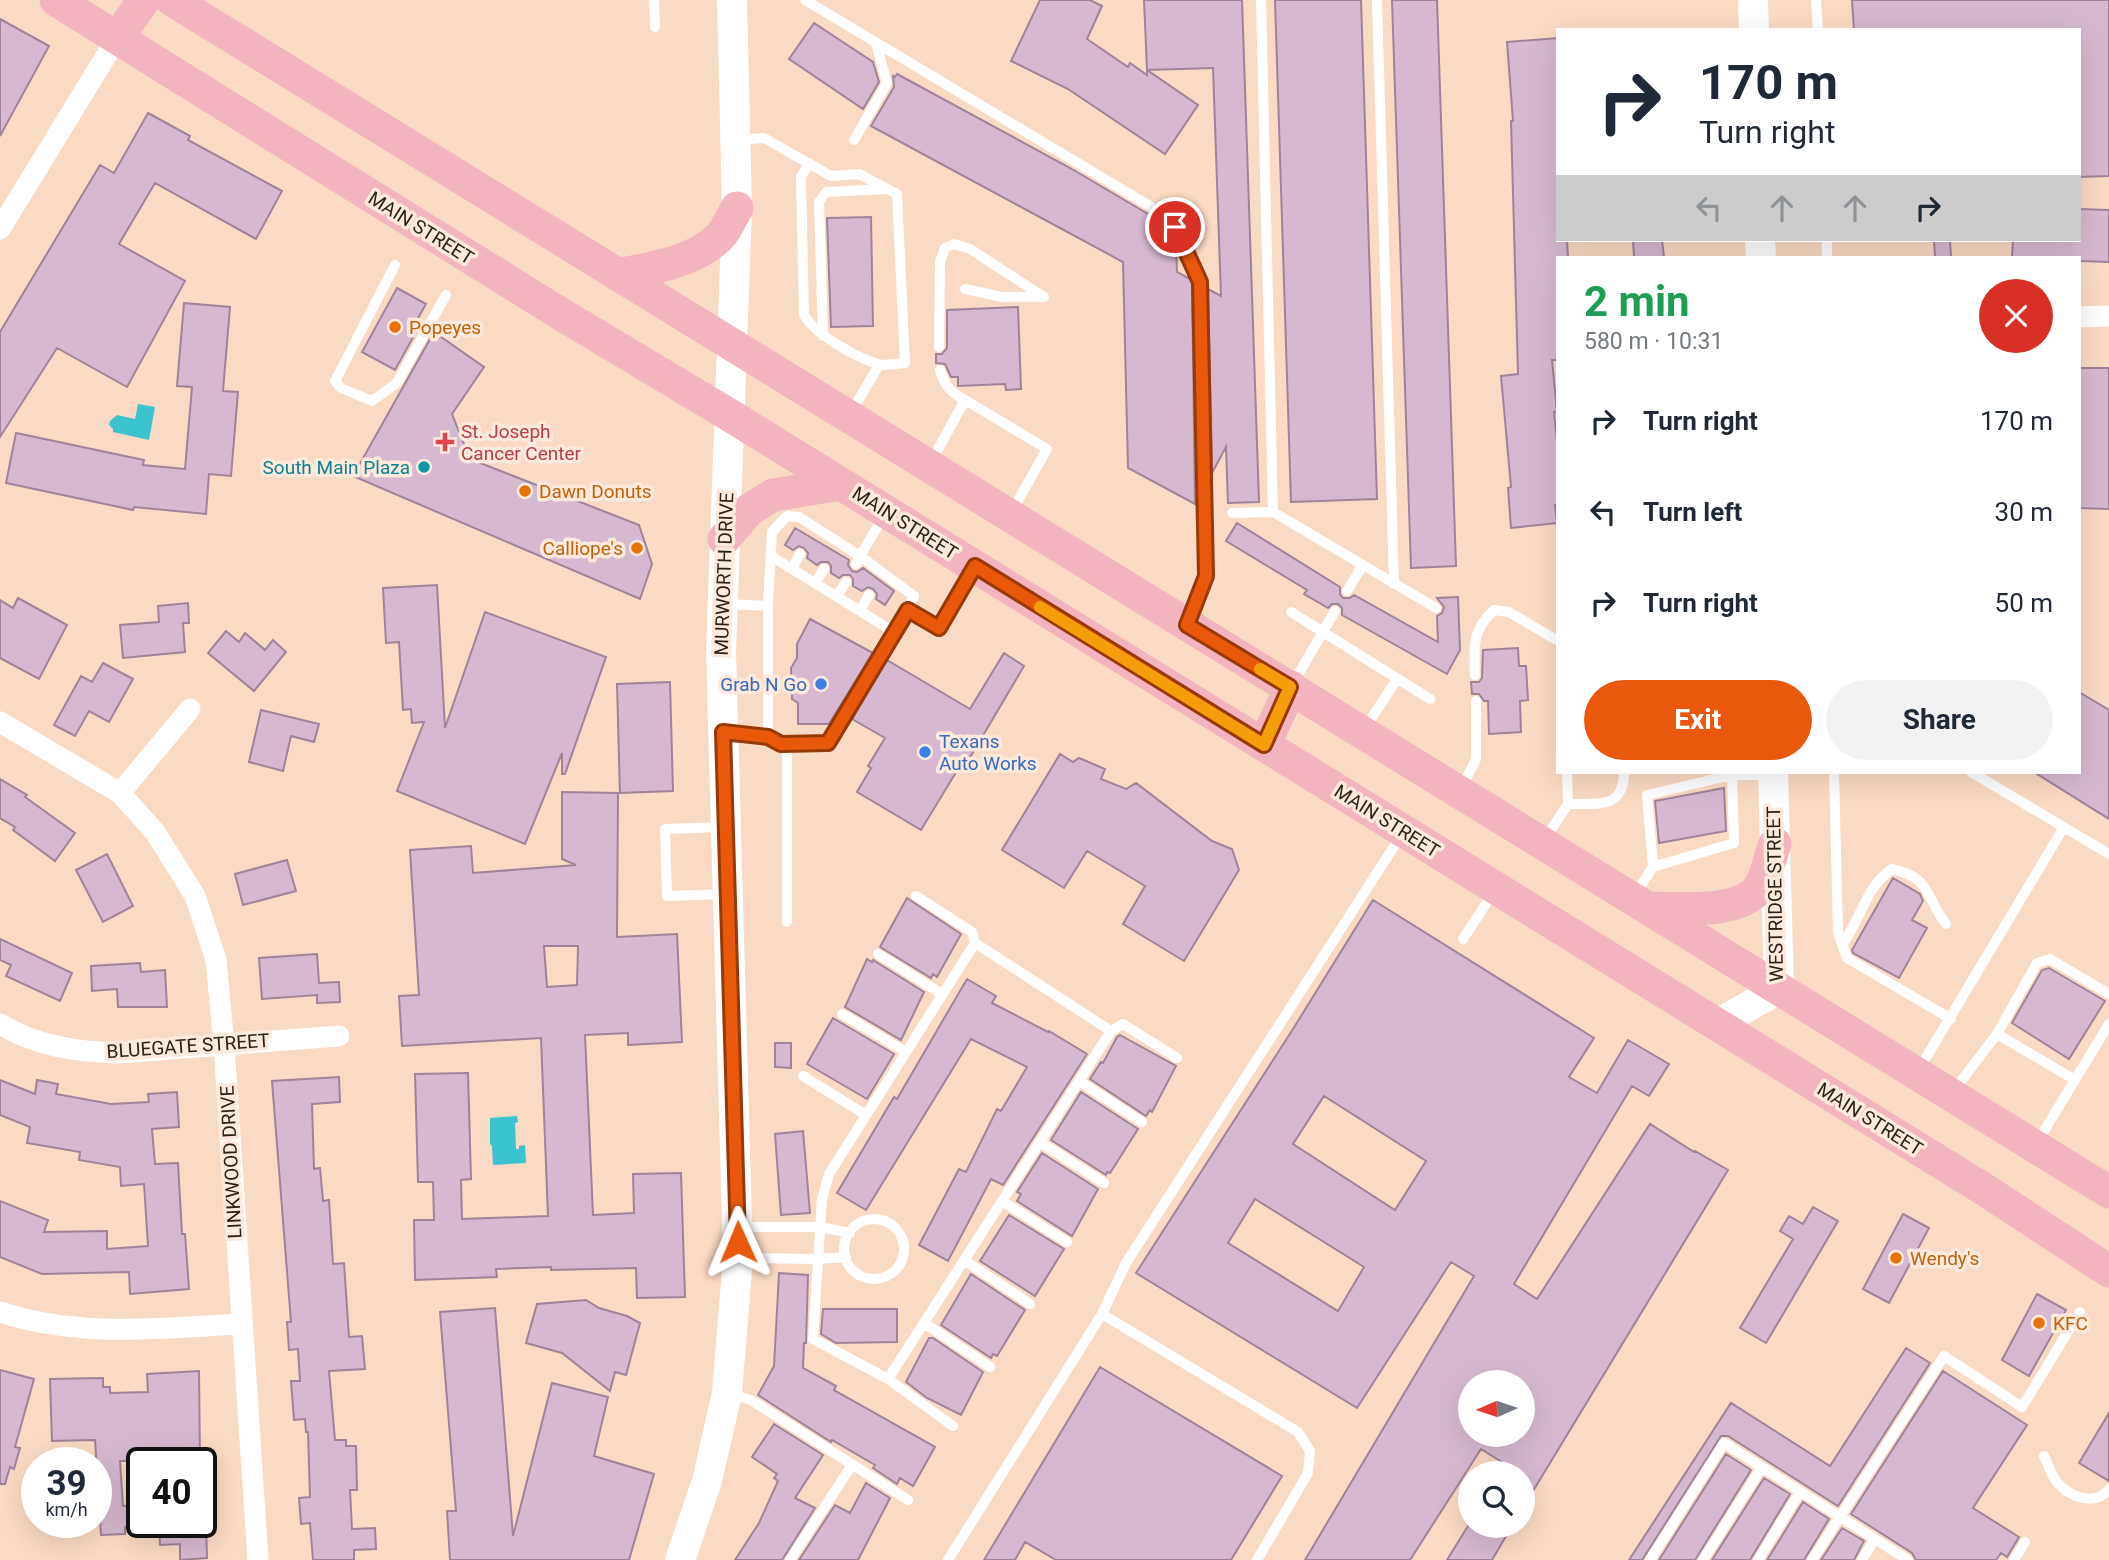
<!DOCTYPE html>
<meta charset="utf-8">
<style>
:root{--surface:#fff;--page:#f2f2f3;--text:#1f2937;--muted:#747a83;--accent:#ea580c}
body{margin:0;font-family:Roboto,sans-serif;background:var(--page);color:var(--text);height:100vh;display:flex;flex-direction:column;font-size:26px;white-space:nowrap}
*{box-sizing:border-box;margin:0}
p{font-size:23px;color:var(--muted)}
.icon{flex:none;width:38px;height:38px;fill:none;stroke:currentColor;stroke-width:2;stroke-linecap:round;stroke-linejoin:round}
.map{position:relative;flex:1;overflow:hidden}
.panel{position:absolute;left:1556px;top:256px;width:525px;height:518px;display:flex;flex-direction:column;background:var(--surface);border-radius:0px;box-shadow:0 7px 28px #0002}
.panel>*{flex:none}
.top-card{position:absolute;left:1556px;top:28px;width:525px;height:214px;border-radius:0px;box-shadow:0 7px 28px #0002;background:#fff;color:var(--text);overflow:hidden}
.needle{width:46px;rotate:267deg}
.fabs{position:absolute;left:1458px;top:1370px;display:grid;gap:14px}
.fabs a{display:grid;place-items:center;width:77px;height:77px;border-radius:50%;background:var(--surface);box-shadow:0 7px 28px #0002;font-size:35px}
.speed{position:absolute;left:21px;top:1447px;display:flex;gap:14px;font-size:35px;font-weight:700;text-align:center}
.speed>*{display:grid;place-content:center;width:91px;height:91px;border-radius:50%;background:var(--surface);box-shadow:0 7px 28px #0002;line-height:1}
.speed small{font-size:18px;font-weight:400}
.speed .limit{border:4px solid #111;border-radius:10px;background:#fff;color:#111}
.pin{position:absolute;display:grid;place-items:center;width:60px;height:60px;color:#fff;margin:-30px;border:4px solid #fff;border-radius:50%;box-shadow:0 2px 7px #0007}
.me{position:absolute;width:77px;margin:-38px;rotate:359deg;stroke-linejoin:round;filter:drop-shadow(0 0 5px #0008)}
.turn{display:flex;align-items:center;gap:24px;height:147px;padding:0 28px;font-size:32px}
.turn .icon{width:91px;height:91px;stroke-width:2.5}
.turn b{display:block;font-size:49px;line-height:60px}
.lanes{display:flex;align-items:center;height:66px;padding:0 28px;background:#0003;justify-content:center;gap:35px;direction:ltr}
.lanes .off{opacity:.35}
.round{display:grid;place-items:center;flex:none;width:74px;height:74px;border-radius:37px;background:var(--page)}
.overview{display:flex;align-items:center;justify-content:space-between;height:119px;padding:0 28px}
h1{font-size:42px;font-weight:700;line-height:52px;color:#1e9e55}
.button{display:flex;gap:14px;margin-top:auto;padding:14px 28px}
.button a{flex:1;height:80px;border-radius:42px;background:var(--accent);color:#fff;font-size:28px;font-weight:700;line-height:80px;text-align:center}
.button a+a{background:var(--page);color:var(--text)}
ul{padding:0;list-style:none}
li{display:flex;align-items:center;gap:21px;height:91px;padding:0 28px}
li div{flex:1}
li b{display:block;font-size:26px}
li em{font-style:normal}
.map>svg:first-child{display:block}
</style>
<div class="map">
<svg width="2109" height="1560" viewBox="0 0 2109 1560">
<rect width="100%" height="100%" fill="#f9dac4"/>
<path fill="#3bc3cf" d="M138 404 155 407 149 440 113 432V429L109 425 110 421 117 415 135 419Z
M517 1116 518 1122 515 1123 516 1149H519V1146L525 1145 526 1163 493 1165 492 1146 490 1144V1118Z"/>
<path fill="#d6b9d0" stroke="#9f839a" stroke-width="2" fill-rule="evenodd" d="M1040 0H1090L1102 6 1087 39 1128 67 1130 63 1147 75V70L1198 105 1165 154 1068 89 1011 61Z
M1144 0H1242L1259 502 1228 503 1226 447 1212 473 1208 289 1221 296 1213 68 1147 70Z
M1275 0H1361L1377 499 1291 502Z
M1392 0H1437L1456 566 1411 568Z
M1852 0H2109V176L2079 177V30H1854Z
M0 19 49 46 0 136Z
M814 23 873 62 879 82 863 109 789 59Z
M1558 38V240H1567L1568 257H1558V360H1552L1557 412H1554L1558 451V505H1555L1557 523 1511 528 1508 488 1511 487 1501 376 1518 374 1511 121H1513L1507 42Z
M897 74 1072 169 1153 217 1157 221V231L1172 238 1176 249 1177 272 1190 279 1192 284 1195 504 1128 468 1123 262 871 126 894 87 893 76 895 77Z
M148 113 190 136 188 140 282 191 256 239 155 183 119 244 185 281 127 387 57 348 0 437V332L100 165 114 173Z
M2079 209 2109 210V262L2079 261V257H2012L2013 240H2079Z
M871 217 873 326 831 327 827 218Z
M1633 240H1662L1664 257H1634Z
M1934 240H1950L1951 257H1935Z
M397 288 426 304 417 320 421 323 395 370 362 352Z
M184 303 230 307 223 391 238 392 231 476 209 474 206 514 134 507 133 510 6 483 16 433 144 460 143 465 185 469 192 387 177 386Z
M1018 307 1021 389 1006 390 1005 384 958 386V377H951L945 364 936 363V354H942L947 348V310Z
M434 332 484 367 452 414 470 459 639 525 652 564 640 599 353 476Z
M2079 368H2109V509L2079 508Z
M1237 523 1340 587V594L1343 598H1350L1354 595 1438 642 1437 616 1442 613 1444 607 1437 598 1458 597 1460 650 1447 674 1342 615V608L1338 604H1332L1328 608 1304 594 1307 590 1226 541Z
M795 528 849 560 848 565 852 571 857 572 863 568 894 591 885 605 876 599 877 594 873 589 868 587 862 591 853 586V579L850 575H843L839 578 831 573V566L828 562H821L817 565 807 558 808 553 804 548 799 546 793 550 785 545Z
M437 585 445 728 485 612 606 657 565 774H562V753L525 844 397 791 424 722 412 723 411 709 403 710 399 642 386 643 383 588Z
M18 598 67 625 39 679 0 658V600L13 608Z
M188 603 189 623H183L185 652 123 658 120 625 159 622 158 606Z
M810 619 873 653 829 724H798V703L792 699 791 668 797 658V644Z
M226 631 239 642 245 633 265 650 273 640 286 652 254 691 208 653Z
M1518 648 1519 666H1526L1528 700 1520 701 1521 732 1489 734 1488 701H1484L1479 694H1472L1471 682H1479L1482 678 1483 650Z
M1004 653 1024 666 962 771 958 769 921 830 857 792 871 768 868 766 885 738 852 719 887 660 970 709Z
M103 663 133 679 109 722 89 711 75 736 54 725 81 676 92 682Z
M670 682 673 791 620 793 617 684Z
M2079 692 2109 710V819L2034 772H2079Z
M261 710 319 724 314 742 291 736 283 771 249 762Z
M1060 754 1073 762 1079 758 1105 769 1101 779 1126 789 1136 783 1212 841 1232 849 1239 870 1184 961 1123 924 1145 886 1087 851 1064 888 1002 850Z
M0 779 27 795 25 797 75 833 55 861 13 830 15 827 0 818Z
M1724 788 1726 831 1659 843 1655 801Z
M562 792 618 793 617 937 677 934 682 1042 628 1045V1033L585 1035 593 1215 634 1213 633 1174 681 1173 685 1297 637 1298 636 1268 551 1270V1267L496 1269 497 1277 415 1280 414 1220H434L433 1182H418L415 1074 468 1073 471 1179 461 1180 462 1219 548 1216 541 1038 402 1046 399 996 419 995 410 850 471 846 473 873 576 865 562 859ZM544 946H578L577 985 547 987Z
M107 854 133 906 103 922 76 870Z
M287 860 296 891 243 905 235 874Z
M1893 878 1920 894 1923 901 1912 920 1927 928 1899 978 1853 953 1852 950Z
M907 898 961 934 937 977 933 974 931 978 880 947Z
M1373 900 1594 1038 1569 1077 1597 1093 1628 1040 1669 1064 1649 1096 1632 1086 1514 1284 1537 1299 1650 1124 1694 1152 1695 1151 1728 1170 1522 1509V1474H1499L1505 1464 1481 1449 1410 1560H1305L1474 1276 1451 1262 1357 1408 1136 1273 1293 1029ZM1324 1096 1426 1161 1395 1210 1293 1144ZM1255 1199 1364 1267 1338 1311 1228 1243ZM1470 1382H1522V1435H1470Z
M0 939 72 973 60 1001 6 976 11 965 0 960Z
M317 954 319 983 339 982 340 1002 317 1003V995L262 999 259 958Z
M867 959 872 962 873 960 924 992 901 1040 845 1007Z
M140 963 141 972 165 970 167 1007H118L117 989 92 991 91 966Z
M2049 968 2105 1001 2069 1059 2012 1023 2042 970Z
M967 979 996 996 992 1003 1048 1032 1049 1031 1087 1054 1003 1185 991 1179 948 1261 919 1245 959 1169 966 1172 997 1109 1001 1111 1027 1067 971 1039 866 1210 837 1193 894 1097 897 1099Z
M833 1018 894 1054 867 1099 807 1064Z
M1120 1035 1176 1066 1152 1112 1150 1110 1146 1116 1090 1079 1101 1062 1103 1063 1117 1037Z
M775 1043H791V1068L775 1067Z
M339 1077 340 1102 312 1104 314 1169 320 1168 323 1201 329 1200 333 1264 344 1263 349 1337 362 1336 365 1369 329 1371 335 1440H346V1446H356L357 1490H350L352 1529 375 1528 376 1549 354 1550V1560H313L310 1523 301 1524 299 1498 310 1497 308 1432H306L305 1419 294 1420 291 1381H300L298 1349 289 1350 287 1322H291L272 1081Z
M0 1080 35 1094 37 1080 58 1084 56 1094 111 1104 149 1102 148 1094 177 1092 179 1127 152 1129 155 1164 178 1163 182 1234H185L189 1289 130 1294 129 1272 42 1274 0 1257V1201L48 1220 44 1232 107 1231V1249L148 1246 144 1184 121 1186 120 1167 79 1160 80 1152 27 1143 30 1127 0 1115Z
M1081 1092 1138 1129 1110 1173 1107 1172 1106 1175 1051 1140Z
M803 1131 810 1213 781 1215 775 1134Z
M1042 1153 1098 1189 1072 1236 1017 1201 1021 1194 1017 1192Z
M1813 1207 1838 1221 1766 1343 1740 1328 1793 1239 1780 1231 1789 1216 1803 1224Z
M1903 1214 1929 1228 1889 1303 1863 1289Z
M1009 1215 1064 1249 1035 1296 980 1261Z
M779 1273 808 1275 806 1343H804L803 1368 836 1386 834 1390 935 1447 913 1486 900 1478 897 1484 873 1468 875 1465 832 1440 831 1442 758 1395 774 1366Z
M971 1274 1025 1310 997 1356 993 1354 991 1358 941 1325Z
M2037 1294 2066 1310 2029 1376 2002 1360Z
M586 1300 599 1308 627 1316 640 1323 626 1375 615 1372 610 1391 562 1353 526 1343 537 1304Z
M495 1308 513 1536 552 1383 608 1397 594 1456 654 1474 629 1560H450L447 1511H456L440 1312Z
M823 1309H897V1342L836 1343 821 1334Z
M929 1338H933L983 1372 961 1415 927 1398 906 1382Z
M1906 1348 1930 1363 1838 1506 1728 1436H1721L1642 1560H1629L1731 1403 1830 1466Z
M1100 1367 1282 1476 1231 1560H1056L1025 1542 1015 1560H984Z
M0 1370 34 1379 15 1447 20 1448 14 1469 10 1467 5 1484H0Z
M199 1371 200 1463H163V1460L120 1461 123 1506 142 1505V1526L125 1527V1534L101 1535 95 1440 52 1441 50 1379 103 1378V1387H110V1393L148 1392 147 1374Z
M1943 1371 2027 1425 1973 1508 2019 1537 2007 1557 2001 1553 1996 1560H1916L1912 1553 1851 1514Z
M2109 1413V1481L2079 1463Z
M774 1424 823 1455 795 1498 815 1508 782 1560H735L759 1523 778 1481 774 1478 777 1474 752 1457Z
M1726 1454 1751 1470 1695 1560H1659Z
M1764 1478 1790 1494 1750 1560H1712Z
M866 1483 890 1498 858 1560H799L835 1505 850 1513Z
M1803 1502 1829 1519 1804 1560H1767Z
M159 1522H206L207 1558 180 1560V1544L160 1545Z
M1468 1526H1512L1492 1560H1447Z
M1842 1528 1864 1541 1854 1560H1821Z"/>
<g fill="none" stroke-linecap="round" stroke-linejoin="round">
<path stroke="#fff" stroke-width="10" d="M654 0 655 27
M805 0 1158 211 1175 227 1200 282 1206 576 1188 622
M1261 0 1273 512
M1377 0 1394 584
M1816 0 1818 30
M739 140 764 138 831 176 859 174 897 194 905 363C896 364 885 366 877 364 854 356 816 335 804 315L801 177 809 163
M854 140 887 83 876 43
M1827 240V257
M395 265 335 381 341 388 372 401 397 383 446 295
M965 289 1002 297H1042
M823 336 819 202 826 192 886 189
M939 347 940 262 945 248 954 244 970 249 1044 297
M940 370C945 386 950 392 965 400
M850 414 879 365
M931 462 965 400 1047 449 1011 513
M1232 513 1273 512 1436 608
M771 556 894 632
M856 564 860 556 914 596 908 610
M792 568 800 554
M815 583 824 569
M1347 591 1363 565
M837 596 846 582
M725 604 768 606V737
M768 606 772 532 787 516 799 517 860 556 885 514
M860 611 869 595
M1291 612 1430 699
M1475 675C1474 647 1472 630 1494 610L1509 612 1558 641
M1292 685 1335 611
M1364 730 1397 679
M726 733 768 737 781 744 828 743 908 610 939 629 973 571
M787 744V922
M1834 772 1838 932 1847 958 1951 1019
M1971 772 2109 854
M1461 789 1476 759V701
M1568 804C1597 803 1624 810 1624 772
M723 827 665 829 667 896 725 894
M1545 839 1568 804 1567 772
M1653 867 1734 843 1732 775
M916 896 972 932 975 943
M1634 896 1653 867 1647 795 1732 775H1770
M1463 939 1495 890
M1842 945C1860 921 1866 886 1892 869 1932 878 1925 897 1946 924
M878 954 942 994
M842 1014 906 1052
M1997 1034 2037 963 2050 959 2109 994
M1918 1071 2064 827
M803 1076 866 1115
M1079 1081 1142 1122
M1952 1093 1997 1034 2075 1080
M1040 1142 1104 1183
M2036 1144 2109 1024
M1002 1201 1067 1242
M844 1249a30 30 0 1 1 60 0a30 30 0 1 1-60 0Z
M741 1227H820L850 1233
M741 1258 818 1259 846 1257
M964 1260 1030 1304
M1102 1314 1126 1263 1402 834
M924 1323 990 1367
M888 1379 1111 1031 1123 1024 1177 1058
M727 1393 751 1400 908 1500
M953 1426 888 1379 813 1339 822 1199 829 1174 975 943 1111 1031
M2044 1456C2048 1464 2051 1474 2056 1481 2069 1497 2095 1507 2109 1489
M790 1560 852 1465
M948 1560 1102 1314 1298 1432 1310 1451 1308 1473 1257 1560
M1650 1560 1724 1443 1908 1560
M1703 1560 1762 1467
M1758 1560 1800 1492
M1812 1560 1944 1356 2022 1407 2080 1312
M1862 1560 1875 1539
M2014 1560 2025 1542"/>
<path stroke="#fff" stroke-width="21" d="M0 229 117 38
M2079 317 2109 316
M0 722 120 793 155 832 195 896 216 960 224 1045 258 1560
M120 793 190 709
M0 1024C36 1046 77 1052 119 1053L339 1036
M0 1312C78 1338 160 1328 241 1324"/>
<path stroke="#fff" stroke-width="30" d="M1753 0 1754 30
M1760 240 1761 257
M1717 1024 1779 989 1773 772
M680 1560 707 1481 727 1393 738 1258 721 652 737 208 732 0"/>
<path stroke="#f3b3bf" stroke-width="33" d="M56 0 556 311 731 416 1982 1188 2109 1271
M172 0 2109 1192
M117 38 144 0
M618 275C651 268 690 263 716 240 725 233 731 218 737 208
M724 539 749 510 773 495 841 484
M1264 745 1291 687
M1649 908C1678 908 1743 915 1760 886 1767 874 1770 857 1775 844"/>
</g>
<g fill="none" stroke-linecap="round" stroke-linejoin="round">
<defs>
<path id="route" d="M738 1242 723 732 768 737 781 744 828 743 908 610 939 628 975 566 1264 745 1290 687 1187 625 1206 576 1200 282 1175 227"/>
</defs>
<use href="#route" stroke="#983908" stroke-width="18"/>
<use href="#route" stroke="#ea580c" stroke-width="12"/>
<path stroke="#f59e0b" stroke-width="12" d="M1040 607 1264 745 1290 687 1260 669"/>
</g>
<g fill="#e8710a" stroke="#fdeadd" stroke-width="2.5">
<circle cx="395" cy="327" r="7"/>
<circle cx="525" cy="491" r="7"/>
<circle cx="637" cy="548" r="7"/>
<circle cx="1896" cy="1258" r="7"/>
<circle cx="2039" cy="1323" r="7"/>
</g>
<path fill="#e0444e" stroke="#fdeadd" stroke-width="2.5" d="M441.5 431.5h7v7h7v7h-7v7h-7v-7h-7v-7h7z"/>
<circle fill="#0f9aa8" stroke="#fdeadd" stroke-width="2.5" cx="424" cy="467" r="7"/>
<g fill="#3f7fe0" stroke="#fdeadd" stroke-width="2.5">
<circle cx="821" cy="684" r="7"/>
<circle cx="925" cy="752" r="7"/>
</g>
<g text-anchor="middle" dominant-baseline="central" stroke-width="7" stroke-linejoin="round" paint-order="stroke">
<g font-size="19" fill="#2c2119" stroke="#fdeadd">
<text transform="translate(421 228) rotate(32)">MAIN STREET</text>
<text transform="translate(905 523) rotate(32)">MAIN STREET</text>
<text transform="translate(724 574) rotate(-88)">MURWORTH DRIVE</text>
<text transform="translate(1387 821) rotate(32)">MAIN STREET</text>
<text transform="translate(1775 894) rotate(-91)">WESTRIDGE STREET</text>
<text transform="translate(188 1046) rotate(-4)">BLUEGATE STREET</text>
<text transform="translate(1870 1119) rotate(32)">MAIN STREET</text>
<text transform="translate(231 1162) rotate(-93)">LINKWOOD DRIVE</text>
</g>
<g font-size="19" fill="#c56008" stroke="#fdeadd" text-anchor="start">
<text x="409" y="327">Popeyes</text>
<text x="539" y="491">Dawn Donuts</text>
<text x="623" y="548" text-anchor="end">Calliope's</text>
<text x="1910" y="1258">Wendy's</text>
<text x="2053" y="1323">KFC</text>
</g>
<g font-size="19" fill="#be3a42" stroke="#fdeadd" text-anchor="start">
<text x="461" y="431">St. Joseph<tspan x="461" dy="22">Cancer Center</tspan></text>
</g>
<g font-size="19" fill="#0d838f" stroke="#fdeadd" text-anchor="end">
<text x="410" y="467">South Main Plaza</text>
</g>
<g font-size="19" fill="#366cbe" stroke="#fdeadd" text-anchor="end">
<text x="807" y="684">Grab N Go</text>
<text x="939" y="741" text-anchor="start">Texans<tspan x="939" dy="22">Auto Works</tspan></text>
</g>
</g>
</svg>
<div class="fabs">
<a><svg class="needle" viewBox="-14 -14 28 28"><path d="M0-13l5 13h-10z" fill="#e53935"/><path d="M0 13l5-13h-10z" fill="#747a83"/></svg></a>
<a><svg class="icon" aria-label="search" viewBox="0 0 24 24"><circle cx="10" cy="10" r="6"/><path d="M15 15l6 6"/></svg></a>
</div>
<div class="speed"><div>39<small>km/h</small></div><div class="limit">40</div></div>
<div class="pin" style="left:1175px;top:227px;background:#d93025"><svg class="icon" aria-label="arrive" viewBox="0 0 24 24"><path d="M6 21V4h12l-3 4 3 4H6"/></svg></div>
<svg class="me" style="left:738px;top:1242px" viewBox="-20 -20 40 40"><path d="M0-17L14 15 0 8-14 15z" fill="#ea580c" stroke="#fff" stroke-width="4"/></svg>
<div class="top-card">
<div class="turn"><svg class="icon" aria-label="right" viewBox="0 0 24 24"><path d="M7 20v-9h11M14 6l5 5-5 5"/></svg><div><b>170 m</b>Turn right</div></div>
<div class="lanes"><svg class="icon off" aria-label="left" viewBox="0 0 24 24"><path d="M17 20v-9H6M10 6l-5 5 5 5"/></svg><svg class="icon off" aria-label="ahead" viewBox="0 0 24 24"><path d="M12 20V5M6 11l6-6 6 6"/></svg><svg class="icon off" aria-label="ahead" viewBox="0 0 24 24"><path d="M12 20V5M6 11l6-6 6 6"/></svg><svg class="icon" aria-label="right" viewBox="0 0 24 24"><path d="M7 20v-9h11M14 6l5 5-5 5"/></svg></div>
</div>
<section class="panel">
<div class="overview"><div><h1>2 min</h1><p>580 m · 10:31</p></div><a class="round" style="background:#d93025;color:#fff"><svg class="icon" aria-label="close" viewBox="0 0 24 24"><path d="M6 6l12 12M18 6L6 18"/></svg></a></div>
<ul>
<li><svg class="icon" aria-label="right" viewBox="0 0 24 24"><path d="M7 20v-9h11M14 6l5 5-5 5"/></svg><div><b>Turn right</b></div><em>170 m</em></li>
<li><svg class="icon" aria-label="left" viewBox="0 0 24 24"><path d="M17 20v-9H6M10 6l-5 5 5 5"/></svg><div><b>Turn left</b></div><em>30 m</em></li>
<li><svg class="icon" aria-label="right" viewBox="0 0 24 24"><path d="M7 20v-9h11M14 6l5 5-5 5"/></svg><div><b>Turn right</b></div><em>50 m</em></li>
</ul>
<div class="button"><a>Exit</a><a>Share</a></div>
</section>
</div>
